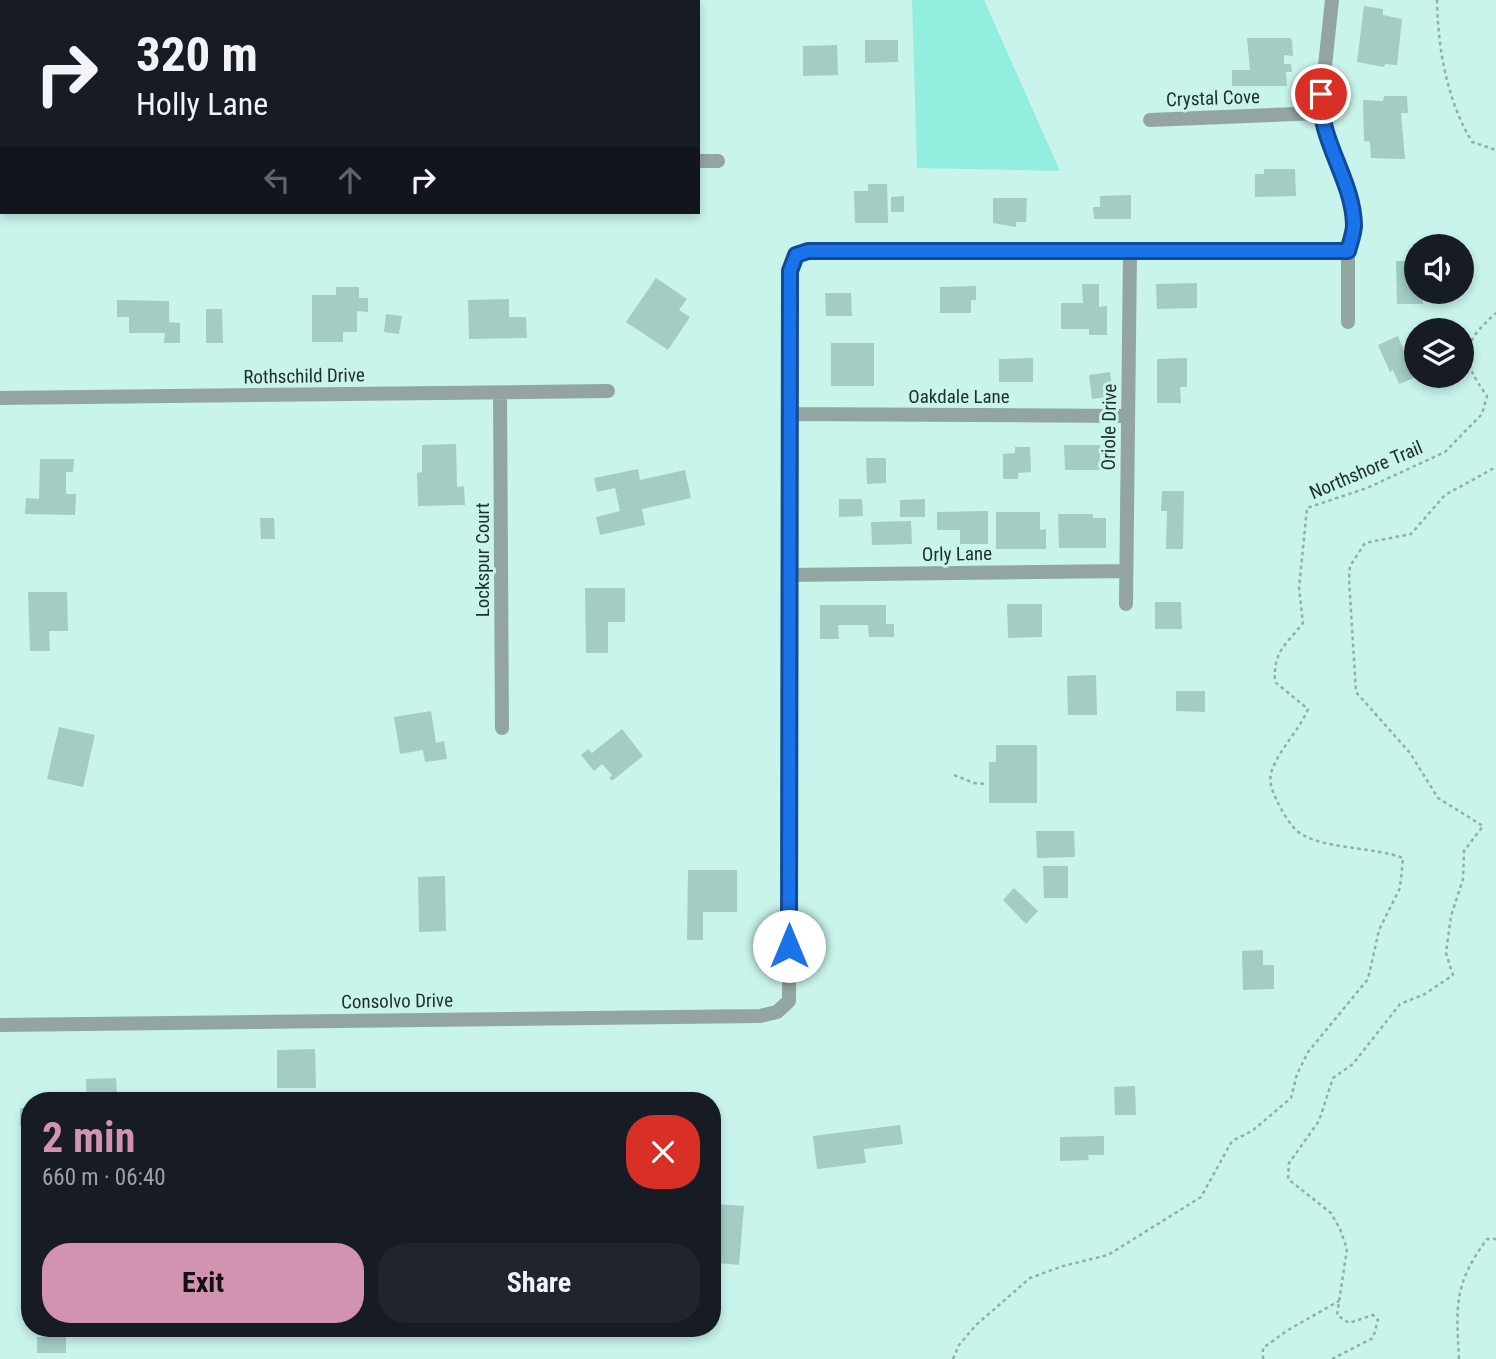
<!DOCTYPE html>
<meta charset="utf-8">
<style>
:root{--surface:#171b24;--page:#20242c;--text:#f1f3f6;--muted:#9ea1a6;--accent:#d293b0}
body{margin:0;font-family:"Roboto Condensed",sans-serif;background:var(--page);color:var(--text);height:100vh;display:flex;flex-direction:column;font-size:26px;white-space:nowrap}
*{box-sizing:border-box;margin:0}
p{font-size:23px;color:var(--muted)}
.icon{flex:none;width:38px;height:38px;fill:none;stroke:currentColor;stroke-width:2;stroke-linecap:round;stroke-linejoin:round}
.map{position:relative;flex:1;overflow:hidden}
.details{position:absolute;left:21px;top:1092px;width:700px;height:245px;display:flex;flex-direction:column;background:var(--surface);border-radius:28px;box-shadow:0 4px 10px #0003}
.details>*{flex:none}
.guide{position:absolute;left:0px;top:0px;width:700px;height:214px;box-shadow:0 4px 10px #0003;background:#171b24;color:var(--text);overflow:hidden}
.tools{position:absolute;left:1404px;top:234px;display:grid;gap:14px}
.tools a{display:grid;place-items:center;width:70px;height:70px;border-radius:50%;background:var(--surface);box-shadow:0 4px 10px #0003;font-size:35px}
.pin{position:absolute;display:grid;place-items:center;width:60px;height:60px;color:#fff;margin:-30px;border:4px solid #fff;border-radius:50%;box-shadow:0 2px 7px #0007}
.me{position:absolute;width:77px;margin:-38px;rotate:0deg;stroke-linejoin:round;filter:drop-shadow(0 0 5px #0008)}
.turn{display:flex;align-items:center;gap:24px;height:147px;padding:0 21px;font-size:32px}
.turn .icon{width:91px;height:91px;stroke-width:2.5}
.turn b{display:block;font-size:49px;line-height:60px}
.lanes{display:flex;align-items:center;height:66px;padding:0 21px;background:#0003;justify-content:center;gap:35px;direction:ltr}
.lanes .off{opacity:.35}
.round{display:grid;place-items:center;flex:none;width:74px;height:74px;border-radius:28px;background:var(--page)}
.headline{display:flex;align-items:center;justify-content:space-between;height:119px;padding:0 21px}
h1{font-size:42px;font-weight:700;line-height:52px;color:var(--accent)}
.action{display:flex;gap:14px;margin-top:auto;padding:14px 21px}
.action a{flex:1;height:80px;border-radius:28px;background:var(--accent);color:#111;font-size:28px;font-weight:700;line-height:80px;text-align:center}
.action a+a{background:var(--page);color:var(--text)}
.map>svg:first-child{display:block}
</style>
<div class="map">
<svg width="1496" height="1359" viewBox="0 0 1496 1359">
<rect width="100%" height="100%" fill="#c9f4eb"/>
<path fill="#92eede" d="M912 0H984L1060 171 917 168Z"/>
<path fill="#a2ccc4" d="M1364 6 1383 9V15L1402 19 1397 65 1385 64 1384 67 1357 62Z
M1247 38H1290L1292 40 1293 56 1284 55V64H1291L1292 72H1286L1287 86H1232V70H1250Z
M865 40H898V62L865 63Z
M837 45 838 75 803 76V46Z
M1384 96H1407L1408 113H1401L1405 159 1371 158 1370 142 1364 141 1363 100 1383 101Z
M1264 169H1295L1296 196 1255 197V174H1264Z
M868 184H887L888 223H855L854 191H868Z
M1131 195V219H1094L1093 207H1100V196Z
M904 196V212H891V197Z
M993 198H1027L1026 222H1016V227L993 223Z
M1396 261H1416V292H1423V304H1397Z
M656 278 687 299 679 310 690 317 668 350 626 322Z
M1197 283V308L1157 309 1156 284Z
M1082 284H1099V307L1107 306V335H1089V329H1061V303H1083Z
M976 286V300H971V313H940V287Z
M336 287H359V298H368V312L357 311V332H343V342H312V295H336Z
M825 293H851L852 316H826Z
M509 299V317H526L527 338 469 339 468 300Z
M117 300 169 301V322L180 323V343H164L165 333H129V317H117Z
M206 309H222L223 343H206Z
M386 314 402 316 399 334 384 332Z
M1398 336 1405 353 1416 349V377L1399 384 1393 370 1390 372 1378 345Z
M831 343H874V386H831Z
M1033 358V382H999V359Z
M1187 358V387H1180L1181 403H1157V359Z
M1110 372 1113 396 1092 399 1089 375Z
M456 444 457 487 464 486 465 505 418 506 417 473 422 472V445Z
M1064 445H1100V470H1065Z
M1015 447H1030L1031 472 1018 473V479H1003V454L1015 453Z
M866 458H886V483L867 484Z
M40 459H74L73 472H66V494H76L75 515 25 514 26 498 39 499Z
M638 469 640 480 685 470 691 498 642 509 645 525 600 535 596 517 620 511 615 488 597 492 594 478Z
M1162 491H1184L1183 549H1166L1167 511H1161Z
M839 499H862L863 516 839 517Z
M925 499V517H900V500Z
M988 511V544H960V530H937V512Z
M996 512H1040V530L1046 529V549H996Z
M1058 514H1093V518H1106V548H1059Z
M260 518H274L275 539H261Z
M911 521 912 544 872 545 871 522Z
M585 588H625V622H608V653H586Z
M28 592H67L68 631H49L50 651H30Z
M1155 602H1181L1182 629H1155Z
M1007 604H1042V637L1008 638Z
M820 605H886V624H894V637H869L868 625H838L839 639H820Z
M1096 675 1097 715H1068L1067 676Z
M1176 691H1205V712L1176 711Z
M431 711 436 743 444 741 447 759 425 762 423 750 400 754 394 717Z
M59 727 95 735 83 787 47 779Z
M622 729 643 756 612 781 609 778 612 775 602 764 594 771 581 755 588 749 592 753Z
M996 745H1037V803H989V762H996Z
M1036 831H1074L1075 857 1037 858Z
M1043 866H1068V898H1044Z
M688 870H737V912H703V940H687Z
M445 876 446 931 419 932 418 877Z
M1014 888 1038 911 1026 924 1003 900Z
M1263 950V965H1274V989L1243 990 1242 951Z
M315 1049 316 1088H277V1050Z
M116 1078 117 1094H108V1101H87L86 1079Z
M1135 1086 1136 1115H1115L1114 1087Z
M30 1107V1125L20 1126V1108Z
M900 1125 903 1144 864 1149 866 1163 817 1169 813 1136Z
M1104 1136V1155H1088L1089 1160 1060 1161V1137Z
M715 1204 744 1206 739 1265 718 1263 721 1223H714Z
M37 1337H66V1353H37Z"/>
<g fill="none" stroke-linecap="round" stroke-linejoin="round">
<path stroke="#8eb0a9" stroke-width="2.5" stroke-dasharray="3.5 3.5" stroke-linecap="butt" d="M1437 0C1438 50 1447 100 1472 142L1496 150
M954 775 974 783 987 784
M953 1359 959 1345 976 1325 1030 1278 1063 1266 1108 1255 1201 1197 1232 1141 1252 1131 1291 1098 1297 1074 1308 1052 1368 979 1379 930 1400 888 1403 858C1373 847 1328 849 1303 835 1292 830 1282 811 1277 801 1272 790 1268 781 1272 770 1280 748 1299 731 1308 709L1275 682C1273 651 1286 645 1303 623L1299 588 1307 508 1367 488 1445 452 1482 414 1487 396C1460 358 1460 345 1496 313
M1263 1359V1348L1288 1330 1339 1301
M1332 1359 1373 1338 1378 1320 1373 1315 1349 1323 1337 1315 1347 1249 1340 1229 1331 1213 1288 1179 1289 1163 1319 1121 1333 1078 1353 1064 1400 1004 1425 994 1453 975 1446 953 1451 916 1463 879 1464 851 1483 826 1438 798 1410 753 1356 692 1349 579 1350 566 1365 543 1411 534 1445 495 1496 467
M1459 1359C1456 1305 1454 1284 1487 1239H1496"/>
<path stroke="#93a5a1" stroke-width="14" d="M1332 0 1320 113 1349 199 1354 226 1348 251V322
M156 2 157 0
M1150 120 1320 113
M698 161H718
M0 166H2
M500 393 502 728
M0 398 608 391
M789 414 1128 416
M788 575 1126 571
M1126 604 1130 251
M0 1025 760 1016 777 1012 789 1001 791 271 796 255 808 251H1348"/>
</g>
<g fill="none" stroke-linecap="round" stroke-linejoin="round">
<defs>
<path id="route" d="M789 946 790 271 796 255 808 251H1348C1350 243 1354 233 1354 225 1353 179 1318 140 1321 94"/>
</defs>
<use href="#route" stroke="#114b97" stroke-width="18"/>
<use href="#route" stroke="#1a73e8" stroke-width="12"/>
</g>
<g text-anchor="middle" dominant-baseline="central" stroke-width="6" stroke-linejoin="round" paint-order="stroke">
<g font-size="19" fill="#1d2e2b" stroke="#c9f4eb">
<text transform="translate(1213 98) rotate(-2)">Crystal Cove</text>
<text transform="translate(304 376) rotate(-1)">Rothschild Drive</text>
<text x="959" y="396">Oakdale Lane</text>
<text transform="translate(1109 427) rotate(-89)">Oriole Drive</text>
<text transform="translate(1366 470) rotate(-23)">Northshore Trail</text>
<text transform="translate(957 554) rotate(-1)">Orly Lane</text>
<text transform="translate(482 560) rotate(-90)">Lockspur Court</text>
<text transform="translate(397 1001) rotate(-1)">Consolvo Drive</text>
</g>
</g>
</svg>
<div class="tools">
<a><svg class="icon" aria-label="sound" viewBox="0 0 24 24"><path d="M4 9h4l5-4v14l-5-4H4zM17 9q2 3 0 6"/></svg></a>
<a><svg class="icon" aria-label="layers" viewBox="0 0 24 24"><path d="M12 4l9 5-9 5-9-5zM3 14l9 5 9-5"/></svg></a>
</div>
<div class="pin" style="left:1321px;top:94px;background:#d93025"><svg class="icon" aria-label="arrive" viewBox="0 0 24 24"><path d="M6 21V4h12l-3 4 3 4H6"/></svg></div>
<svg class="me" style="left:789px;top:946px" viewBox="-20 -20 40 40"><circle r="19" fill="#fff"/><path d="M0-13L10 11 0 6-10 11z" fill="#1a73e8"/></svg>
<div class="guide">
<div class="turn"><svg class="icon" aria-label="right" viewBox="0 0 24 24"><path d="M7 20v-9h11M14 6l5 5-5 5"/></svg><div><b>320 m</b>Holly Lane</div></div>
<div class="lanes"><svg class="icon off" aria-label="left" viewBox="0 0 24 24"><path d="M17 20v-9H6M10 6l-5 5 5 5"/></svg><svg class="icon off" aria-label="ahead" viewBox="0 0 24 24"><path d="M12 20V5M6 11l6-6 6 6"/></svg><svg class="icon" aria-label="right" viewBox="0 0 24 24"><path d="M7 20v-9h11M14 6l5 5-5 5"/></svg></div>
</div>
<section class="details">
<div class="headline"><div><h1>2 min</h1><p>660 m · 06:40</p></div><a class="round" style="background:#d93025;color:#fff"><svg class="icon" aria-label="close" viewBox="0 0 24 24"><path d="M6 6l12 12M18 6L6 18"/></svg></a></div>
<div class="action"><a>Exit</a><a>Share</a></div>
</section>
</div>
